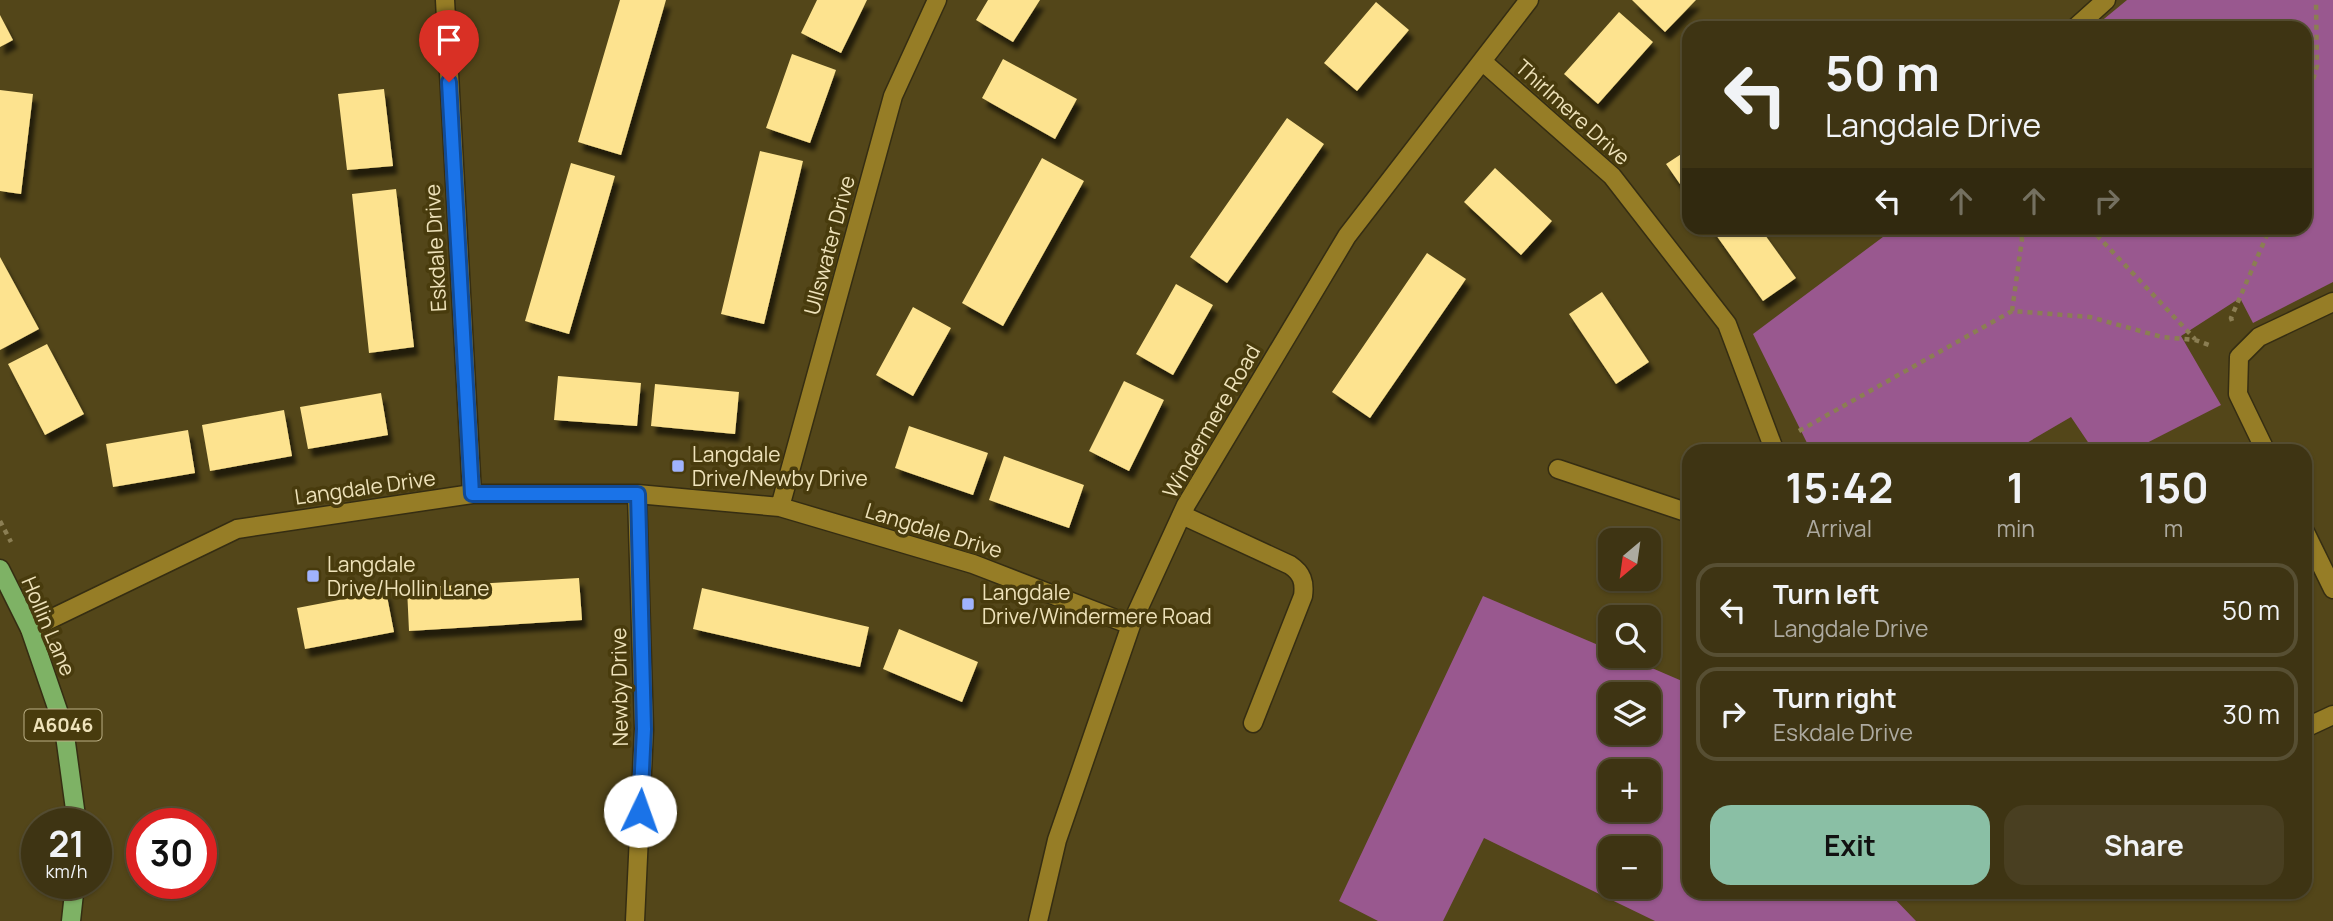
<!DOCTYPE html>
<meta charset="utf-8">
<style>
:root{--surface:#3e3413;--page:#493f21;--text:#f1f3f6;--muted:#adaaa0;--line:#574f33;--accent:#8abfa5}
body{margin:0;font-family:Manrope,sans-serif;background:var(--page);color:var(--text);height:100vh;display:flex;flex-direction:column;font-size:26px;white-space:nowrap}
*{box-sizing:border-box;margin:0}
p{font-size:23px;color:var(--muted)}
.icon{flex:none;width:38px;height:38px;fill:none;stroke:currentColor;stroke-width:2;stroke-linecap:round;stroke-linejoin:round}
.map{position:relative;flex:1;overflow:hidden}
.details{position:absolute;left:1682px;top:444px;width:630px;height:455px;display:flex;flex-direction:column;background:var(--surface);border-radius:21px;box-shadow:0 2px 5px #0004,0 0 0 2px var(--line)}
.details>*{flex:none}
.banner{position:absolute;left:1682px;top:21px;width:630px;height:214px;border-radius:21px;box-shadow:0 2px 5px #0004,0 0 0 2px var(--line);background:#3e3413;color:var(--text);overflow:hidden}
.needle{width:46px;rotate:209deg}
.tools{position:absolute;left:1598px;top:528px;display:grid;gap:14px}
.tools a{display:grid;place-items:center;width:63px;height:63px;border-radius:14px;background:var(--surface);box-shadow:0 2px 5px #0004,0 0 0 2px var(--line);font-size:35px}
.speed{position:absolute;left:21px;top:808px;display:flex;gap:14px;font-size:35px;font-weight:700;text-align:center}
.speed>*{display:grid;place-content:center;width:91px;height:91px;border-radius:50%;background:var(--surface);box-shadow:0 2px 5px #0004,0 0 0 2px var(--line);line-height:1}
.speed small{font-size:18px;font-weight:400}
.speed .limit{border:10px solid #d22;background:#fff;color:#111}
.pin{position:absolute;display:grid;place-items:center;width:60px;height:60px;color:#fff;margin:-72px -30px;border-radius:50% 50% 50% 0;rotate:-45deg;box-shadow:0 0 7px #0007}
.pin .icon{rotate:45deg}
.me{position:absolute;width:77px;margin:-38px;rotate:3deg;stroke-linejoin:round;filter:drop-shadow(0 0 5px #0008)}
.turn{display:flex;align-items:center;gap:24px;height:147px;padding:0 28px;font-size:32px}
.turn .icon{width:91px;height:91px;stroke-width:2.5}
.turn b{display:block;font-size:49px;line-height:60px}
.lanes{display:flex;align-items:center;height:66px;padding:0 28px;background:#0003;justify-content:center;gap:35px;direction:ltr}
.lanes .off{opacity:.35}
.eta{display:flex;justify-content:space-evenly;align-items:center;height:119px;text-align:center}
.eta b{font-size:42px;font-weight:700;line-height:49px}
.button{display:flex;gap:14px;margin-top:auto;padding:14px 28px}
.button a{flex:1;height:80px;border-radius:21px;background:var(--accent);color:#111;font-size:28px;font-weight:700;line-height:80px;text-align:center}
.button a+a{background:var(--page);color:var(--text)}
ul{padding:0;list-style:none}
li{display:flex;align-items:center;gap:21px;height:94px;margin:0 14px 10px;padding:0 14px;border:4px solid var(--line);border-radius:21px}
li div{flex:1}
li b{display:block;font-size:26px}
li em{font-style:normal}
.map>svg:first-child{display:block}
</style>
<div class="map">
<svg width="2333" height="921" viewBox="0 0 2333 921">
<defs>
<filter id="shadow"><feDropShadow dx="4.5" dy="8" stdDeviation="2" flood-color="#0009"/></filter>
</defs>
<rect width="100%" height="100%" fill="#534619"/>
<path fill="#99588f" fill-rule="evenodd" d="M2127 0H2333V282L2253 323 2240 298 2181 336 2221 405 2131 451H2094L2071 417 2013 451H1811L1753 334 1895 228H2305V28H2093Z
M1483 596 1610 650V656H1624L1689 684V892L1889 893 1916 921H1655L1484 838 1443 921H1378L1339 901ZM1610 695H1648V733H1610ZM1610 772H1648V810H1610ZM1610 849H1648V887H1610Z"/>
<path fill="#fde38f" filter="url(#shadow)" d="M620 0H666L621 155 578 142Z
M817 0H867L841 53 801 33Z
M988 0H1040L1013 42 976 20Z
M1632 0H1696L1665 32Z
M1376 2 1409 30 1357 91 1324 63Z
M1619 12 1653 42 1598 104 1564 74Z
M0 15 13 40 0 47Z
M792 54 836 70 810 143 766 128Z
M1003 59 1077 99 1055 139 982 98Z
M384 89 393 166 347 170 338 94Z
M0 90 33 94 21 194 0 191Z
M1287 118 1324 144 1227 283 1190 257Z
M1689 149V197L1666 164Z
M760 151 803 161 764 324 721 314Z
M1042 158 1084 181 1003 326 962 303Z
M571 163 615 176 569 334 525 321Z
M1495 168 1552 221 1521 255 1464 202Z
M396 189 414 347 369 353 352 194Z
M1711 228H1760L1796 278 1763 301Z
M1427 253 1466 279 1370 418 1332 392Z
M0 257 39 329 0 350Z
M1176 284 1213 305 1173 375 1136 354Z
M1602 292 1649 362 1616 384 1569 314Z
M913 307 951 328 913 396 876 375Z
M47 344 84 414 45 435 8 364Z
M558 376 641 383 637 426 554 420Z
M1124 381 1164 400 1129 471 1089 451Z
M655 384 739 392 735 434 651 426Z
M381 393 388 435 308 449 300 407Z
M284 410 292 456 210 471 202 425Z
M909 426 988 453 973 495 895 468Z
M188 430 195 473 113 487 106 444Z
M1004 456 1084 485 1069 528 989 500Z
M579 578 582 620 409 631 407 588Z
M702 588 869 627 860 667 693 629Z
M386 591 394 632 305 649 297 608Z
M899 629 978 662 962 702 883 669Z"/>
<g fill="none" stroke-linecap="round" stroke-linejoin="round">
<defs>
<path id="service" d="M1182 515 1290 565C1302 573 1305 582 1303 596L1253 723"/>
<path id="minor" d="M445 0 472 494
M2075 28 2106 0
M1482 61 1612 176 1727 324 1775 452
M2266 452 2238 394 2239 357 2259 337 2333 302
M1558 469 1689 513
M780 507 893 96 937 0
M2305 532 2333 589
M30 629 237 529 472 494H637L780 507 973 564 1131 625
M2305 728 2333 715
M635 921 644 729 637 494
M1038 921 1057 840 1131 625 1186 505 1347 236 1529 0"/>
<path id="primary" d="M0 569 30 629 64 728 77 824
M71 921 75 884"/>
</defs>
<use href="#service" stroke="#352d12" stroke-width="21"/>
<use href="#minor" stroke="#352d12" stroke-width="21"/>
<use href="#primary" stroke="#352d12" stroke-width="21"/>
<path stroke="#8b7e53" stroke-width="4.5" stroke-dasharray="5 5" stroke-linecap="butt" d="M2305 108 2317 66 2316 0
M2090 228 2195 339
M2012 311 2022 239 2019 228
M2232 321 2231 318 2270 228
M1799 431 2012 311 2090 317 2162 337 2195 340 2212 346
M0 521 11 542
M96 850V860"/>
<use href="#service" stroke="#967d26" stroke-width="18"/>
<use href="#minor" stroke="#967d26" stroke-width="18"/>
<use href="#primary" stroke="#7eb265" stroke-width="18"/>
</g>
<g fill="none" stroke-linecap="round" stroke-linejoin="round">
<defs>
<path id="route" d="M449 82 472 494H638L644 729 640 811"/>
</defs>
<use href="#route" stroke="#114b97" stroke-width="18"/>
<use href="#route" stroke="#1a73e8" stroke-width="12"/>
</g>
<g fill="#a0b3fd" stroke="#483b0d" stroke-width="2.5">
<rect x="671" y="459" width="14" height="14" rx="3.5"/>
<rect x="306" y="569" width="14" height="14" rx="3.5"/>
<rect x="961" y="597" width="14" height="14" rx="3.5"/>
</g>
<g text-anchor="middle" dominant-baseline="central" stroke-width="7" stroke-linejoin="round" paint-order="stroke">
<rect fill="#483b0d" stroke="#bcb086" stroke-width="2" x="24.5" y="709.5" width="77" height="31" rx="5"/>
<g font-size="19" font-weight="bold" fill="#eee2ba">
<text x="63" y="725">A6046</text>
</g>
<g font-size="21" fill="#eee2ba" stroke="#483b0d">
<text transform="translate(1573 112) rotate(42)">Thirlmere Drive</text>
<text transform="translate(829 245) rotate(-75)">Ullswater Drive</text>
<text transform="translate(435 248) rotate(-93)">Eskdale Drive</text>
<text transform="translate(1211 421) rotate(-60)">Windermere Road</text>
<text transform="translate(365 487) rotate(-8)">Langdale Drive</text>
<text transform="translate(934 530) rotate(17)">Langdale Drive</text>
<text transform="translate(49 626) rotate(67)">Hollin Lane</text>
<text transform="translate(619 687) rotate(-91)">Newby Drive</text>
</g>
<g font-size="21" fill="#eee2ba" stroke="#483b0d" text-anchor="start">
<text x="692" y="454">Langdale<tspan x="692" dy="24">Drive/Newby Drive</tspan></text>
<text x="327" y="564">Langdale<tspan x="327" dy="24">Drive/Hollin Lane</tspan></text>
<text x="982" y="592">Langdale<tspan x="982" dy="24">Drive/Windermere Road</tspan></text>
</g>
</g>
</svg>
<div class="tools">
<a><svg class="needle" viewBox="-14 -14 28 28"><path d="M0-13l5 13h-10z" fill="#e53935"/><path d="M0 13l5-13h-10z" fill="#adaaa0"/></svg></a>
<a><svg class="icon" aria-label="search" viewBox="0 0 24 24"><circle cx="10" cy="10" r="6"/><path d="M15 15l6 6"/></svg></a>
<a><svg class="icon" aria-label="layers" viewBox="0 0 24 24"><path d="M12 4l9 5-9 5-9-5zM3 14l9 5 9-5"/></svg></a>
<a>+</a>
<a>−</a>
</div>
<div class="speed"><div>21<small>km/h</small></div><div class="limit">30</div></div>
<div class="pin" style="left:449px;top:82px;background:#d93025"><svg class="icon" aria-label="arrive" viewBox="0 0 24 24"><path d="M6 21V4h12l-3 4 3 4H6"/></svg></div>
<svg class="me" style="left:640px;top:811px" viewBox="-20 -20 40 40"><circle r="19" fill="#fff"/><path d="M0-13L10 11 0 6-10 11z" fill="#1a73e8"/></svg>
<div class="banner">
<div class="turn"><svg class="icon" aria-label="left" viewBox="0 0 24 24"><path d="M17 20v-9H6M10 6l-5 5 5 5"/></svg><div><b>50 m</b>Langdale Drive</div></div>
<div class="lanes"><svg class="icon" aria-label="left" viewBox="0 0 24 24"><path d="M17 20v-9H6M10 6l-5 5 5 5"/></svg><svg class="icon off" aria-label="ahead" viewBox="0 0 24 24"><path d="M12 20V5M6 11l6-6 6 6"/></svg><svg class="icon off" aria-label="ahead" viewBox="0 0 24 24"><path d="M12 20V5M6 11l6-6 6 6"/></svg><svg class="icon off" aria-label="right" viewBox="0 0 24 24"><path d="M7 20v-9h11M14 6l5 5-5 5"/></svg></div>
</div>
<section class="details">
<div class="eta">
<div><b>15:42</b><p>Arrival</p></div>
<div><b>1</b><p>min</p></div>
<div><b>150</b><p>m</p></div>
</div>
<ul>
<li><svg class="icon" aria-label="left" viewBox="0 0 24 24"><path d="M17 20v-9H6M10 6l-5 5 5 5"/></svg><div><b>Turn left</b><p>Langdale Drive</p></div><em>50 m</em></li>
<li><svg class="icon" aria-label="right" viewBox="0 0 24 24"><path d="M7 20v-9h11M14 6l5 5-5 5"/></svg><div><b>Turn right</b><p>Eskdale Drive</p></div><em>30 m</em></li>
</ul>
<div class="button"><a>Exit</a><a>Share</a></div>
</section>
</div>
